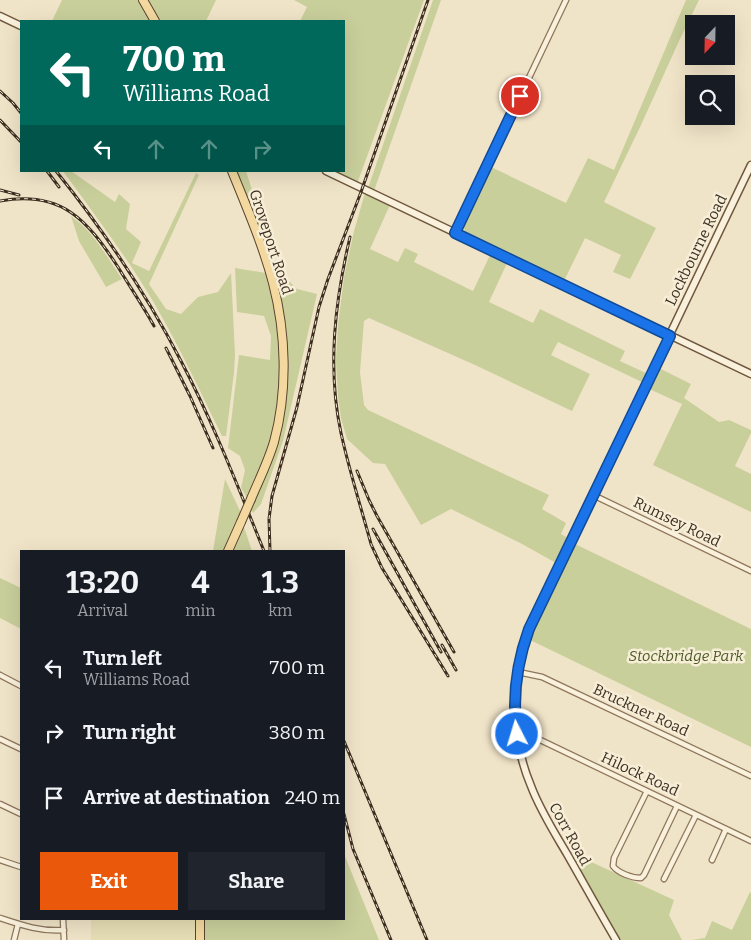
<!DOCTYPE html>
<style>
:root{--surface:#171b24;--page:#20242c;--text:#f1f3f6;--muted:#9ea1a6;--accent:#ea580c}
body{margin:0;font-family:Bitter,serif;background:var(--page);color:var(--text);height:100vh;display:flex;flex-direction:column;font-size:19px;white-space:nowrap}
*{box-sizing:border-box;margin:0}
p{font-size:16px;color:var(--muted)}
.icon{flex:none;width:28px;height:28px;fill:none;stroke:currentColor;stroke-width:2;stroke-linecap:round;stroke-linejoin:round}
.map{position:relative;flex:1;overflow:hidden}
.sheet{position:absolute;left:20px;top:550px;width:325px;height:370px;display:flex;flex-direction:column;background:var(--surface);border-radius:0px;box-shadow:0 5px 20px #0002}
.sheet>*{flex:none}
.hud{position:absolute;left:20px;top:20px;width:325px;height:152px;border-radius:0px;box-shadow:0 5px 20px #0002;background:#00695c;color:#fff;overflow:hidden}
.needle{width:32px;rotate:202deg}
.controls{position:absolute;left:685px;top:15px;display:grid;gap:10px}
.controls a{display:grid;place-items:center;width:50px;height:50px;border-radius:0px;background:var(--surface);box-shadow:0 5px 20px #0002;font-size:25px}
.pin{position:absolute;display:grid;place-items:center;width:42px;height:42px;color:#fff;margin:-21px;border:2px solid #fff;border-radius:50%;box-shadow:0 1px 5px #0007}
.me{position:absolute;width:55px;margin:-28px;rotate:355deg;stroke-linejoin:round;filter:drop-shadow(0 0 4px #0008)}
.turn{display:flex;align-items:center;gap:18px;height:105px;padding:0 20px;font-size:22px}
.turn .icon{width:65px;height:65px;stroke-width:2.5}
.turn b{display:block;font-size:35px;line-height:42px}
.lanes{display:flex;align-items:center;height:48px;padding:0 20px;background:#0003;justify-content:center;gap:25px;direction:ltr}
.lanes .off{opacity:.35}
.eta{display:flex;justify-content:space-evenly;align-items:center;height:85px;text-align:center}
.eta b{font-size:30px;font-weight:700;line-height:35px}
.primary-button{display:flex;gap:10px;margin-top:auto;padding:10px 20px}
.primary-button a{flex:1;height:58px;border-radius:0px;background:var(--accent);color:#fff;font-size:20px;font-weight:700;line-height:58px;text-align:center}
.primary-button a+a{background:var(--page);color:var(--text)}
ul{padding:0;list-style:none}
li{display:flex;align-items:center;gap:15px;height:65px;padding:0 20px}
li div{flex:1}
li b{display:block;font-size:19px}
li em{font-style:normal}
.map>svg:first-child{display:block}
</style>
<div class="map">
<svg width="751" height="940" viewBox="0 0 751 940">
<rect width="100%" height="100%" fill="#f0e4c8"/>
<path fill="#e6deb5" d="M91 919H196V940H91Z"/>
<path fill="#c9cf9b" d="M62 0H140L152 21H52Z
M147 0H216L206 21H159Z
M294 0H424L357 184 331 171H344V21H300L307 7Z
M433 0H441L374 191 368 188Z
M686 0H699L679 41 641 125 604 202 656 228 630 279 613 272 621 255 585 238 563 283 468 236C464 231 463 227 464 221L491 167 566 203 588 158 614 170Z
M63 171H71L115 202 119 194 130 204 126 229 141 242 132 263 149 271 196 173 199 175 149 284 166 309 181 314 198 297 218 292 231 273 235 354 234 373 226 436H222C200 391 179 346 154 303 127 257 94 214 63 171Z
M236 171H246L277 269 297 289 317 294 283 441 261 504 253 513 250 509 277 444 284 411 287 387 282 314Z
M365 193 390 205 370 249 398 262 405 248 418 254 414 262 473 291 491 253 508 261 489 302 533 323 540 309 625 351 620 361 648 374 644 383 558 342 551 355 590 374 572 411 475 365 369 318 364 321 360 372 364 405 368 410 549 495 542 509 566 523 561 534 568 538 556 563 522 544 451 509 421 525 385 464 373 463 347 439 341 418 338 398 336 360 338 325 344 277 354 231Z
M71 216C94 232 107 257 122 279L106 287 79 241Z
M235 268 266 273C272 296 278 318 279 341 281 372 279 411 271 441 266 461 256 479 247 498L241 488 245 470 240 456 228 448 239 355 270 360 271 336 264 316 237 312Z
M657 367 691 384 684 398 719 422 729 420 751 430V433L735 466 751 474V512L653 465 682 404 647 388Z
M225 479 241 513 225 551H213Z
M243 524 252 551H232Z
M573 543 751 629V747L528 639 532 629Z
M0 578 21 588V629L0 618Z
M344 854 379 940H204V919H344Z
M576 855 674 900 669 915 682 940H619L572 858Z
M750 892 751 893V940H692L705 938 712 921 732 930Z"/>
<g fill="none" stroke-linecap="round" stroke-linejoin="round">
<defs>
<path id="street" d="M455 233 566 0
M593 495 751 571
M518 672 542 677 751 776
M0 675 21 686
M517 734H525L532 736 751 841
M0 739 21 749
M647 791 614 858 613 866C618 873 632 878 641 878L644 875 677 806
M0 804 21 814
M0 860 21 867
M712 860 726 829
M664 879 696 815
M0 918C21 925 41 932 64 930
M63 919 64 940
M14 940 18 924"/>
<path id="secondary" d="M0 16 21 26
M326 171 751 374
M616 940C599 911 583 882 567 854 554 832 540 810 531 786 507 729 512 668 537 612L751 165"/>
<path id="primary" d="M143 0 155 21
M232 171C247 208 263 245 273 283 286 333 288 391 274 442 268 462 259 480 251 499
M228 551 241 522
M200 919V940"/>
</defs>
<use href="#street" stroke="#8d765c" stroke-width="7"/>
<use href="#secondary" stroke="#6f573f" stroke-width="9"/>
<use href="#primary" stroke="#5b4430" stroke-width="10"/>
<use href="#street" stroke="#faf1dc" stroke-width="4.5"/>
<use href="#secondary" stroke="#faf1dc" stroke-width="6"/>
<use href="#primary" stroke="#f3d9a0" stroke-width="8"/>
<defs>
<path id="rail" d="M0 91 13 103 21 113
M0 120 21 142
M47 171 59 187
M56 171C104 231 146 293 181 361 213 422 238 487 264 551
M0 190 19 195
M0 201C62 190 87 220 118 267 130 287 143 306 154 326
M350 237C335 301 327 368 341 433 349 470 361 507 371 544L382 568 448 676
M166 348 190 396 213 448
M357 471 369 500 377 516 454 652
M373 529 441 652
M270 551 269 519 272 496 297 407 319 307 328 279 361 192 428 0
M442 645 456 670
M344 741 427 940
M344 814 353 849 391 940"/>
</defs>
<use href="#rail" stroke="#3d2e20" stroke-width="3"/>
<use href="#rail" stroke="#f7eed8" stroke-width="1" stroke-dasharray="4" stroke-linecap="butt"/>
<defs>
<path id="primary-bridge" d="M241 522 251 499"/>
</defs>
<use href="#primary-bridge" stroke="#5b4430" stroke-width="10" stroke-linecap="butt"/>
<use href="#primary-bridge" stroke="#f3d9a0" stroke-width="8"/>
</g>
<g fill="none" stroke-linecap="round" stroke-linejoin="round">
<defs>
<path id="route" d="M517 734C512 698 517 662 529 629L670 336 455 233 520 96"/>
</defs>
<use href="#route" stroke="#114b97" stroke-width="12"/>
<use href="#route" stroke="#1a73e8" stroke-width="9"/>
</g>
<g text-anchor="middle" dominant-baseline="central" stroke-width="5" stroke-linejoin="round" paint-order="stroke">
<g font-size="15" fill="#3d2e20" stroke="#f7eed8">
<text transform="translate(271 242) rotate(72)">Groveport Road</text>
<text transform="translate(696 250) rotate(-64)">Lockbourne Road</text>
<text transform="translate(677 522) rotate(26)">Rumsey Road</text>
<text transform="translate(641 710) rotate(25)">Bruckner Road</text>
<text transform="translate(640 774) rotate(25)">Hilock Road</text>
<text transform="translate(570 834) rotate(61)">Corr Road</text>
</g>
<g font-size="15" font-style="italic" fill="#4d5a26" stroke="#f7eed8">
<text x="686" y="656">Stockbridge Park</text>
</g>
</g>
</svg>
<div class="controls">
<a><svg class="needle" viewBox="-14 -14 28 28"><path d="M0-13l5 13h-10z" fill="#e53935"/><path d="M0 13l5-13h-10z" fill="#9ea1a6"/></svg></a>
<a><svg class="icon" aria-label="search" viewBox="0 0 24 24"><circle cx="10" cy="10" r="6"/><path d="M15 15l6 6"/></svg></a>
</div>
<div class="pin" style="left:520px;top:96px;background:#d93025"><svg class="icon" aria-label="arrive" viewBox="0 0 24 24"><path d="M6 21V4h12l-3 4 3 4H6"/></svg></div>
<svg class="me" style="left:517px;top:734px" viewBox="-20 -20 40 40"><circle r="17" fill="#1a73e8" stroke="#fff" stroke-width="3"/><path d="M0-11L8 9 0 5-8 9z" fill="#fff"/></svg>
<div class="hud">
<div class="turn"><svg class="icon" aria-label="left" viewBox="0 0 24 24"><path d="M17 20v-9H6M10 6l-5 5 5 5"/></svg><div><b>700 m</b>Williams Road</div></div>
<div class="lanes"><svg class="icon" aria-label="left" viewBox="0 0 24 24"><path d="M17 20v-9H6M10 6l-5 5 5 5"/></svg><svg class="icon off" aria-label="ahead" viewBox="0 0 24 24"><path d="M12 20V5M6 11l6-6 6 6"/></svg><svg class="icon off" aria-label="ahead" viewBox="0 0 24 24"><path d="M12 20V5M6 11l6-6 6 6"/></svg><svg class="icon off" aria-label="right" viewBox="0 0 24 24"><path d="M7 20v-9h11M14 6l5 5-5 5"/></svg></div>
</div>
<section class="sheet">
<div class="eta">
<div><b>13:20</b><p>Arrival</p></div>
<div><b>4</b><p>min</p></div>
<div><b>1.3</b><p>km</p></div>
</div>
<ul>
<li><svg class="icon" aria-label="left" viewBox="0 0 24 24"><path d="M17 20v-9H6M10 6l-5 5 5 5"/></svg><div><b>Turn left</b><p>Williams Road</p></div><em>700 m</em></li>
<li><svg class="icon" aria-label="right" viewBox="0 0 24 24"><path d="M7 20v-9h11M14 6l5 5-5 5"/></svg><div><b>Turn right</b></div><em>380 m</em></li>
<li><svg class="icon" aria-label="arrive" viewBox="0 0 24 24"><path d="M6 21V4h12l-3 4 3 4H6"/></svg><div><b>Arrive at destination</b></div><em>240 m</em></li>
</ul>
<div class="primary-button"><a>Exit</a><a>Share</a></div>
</section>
</div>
